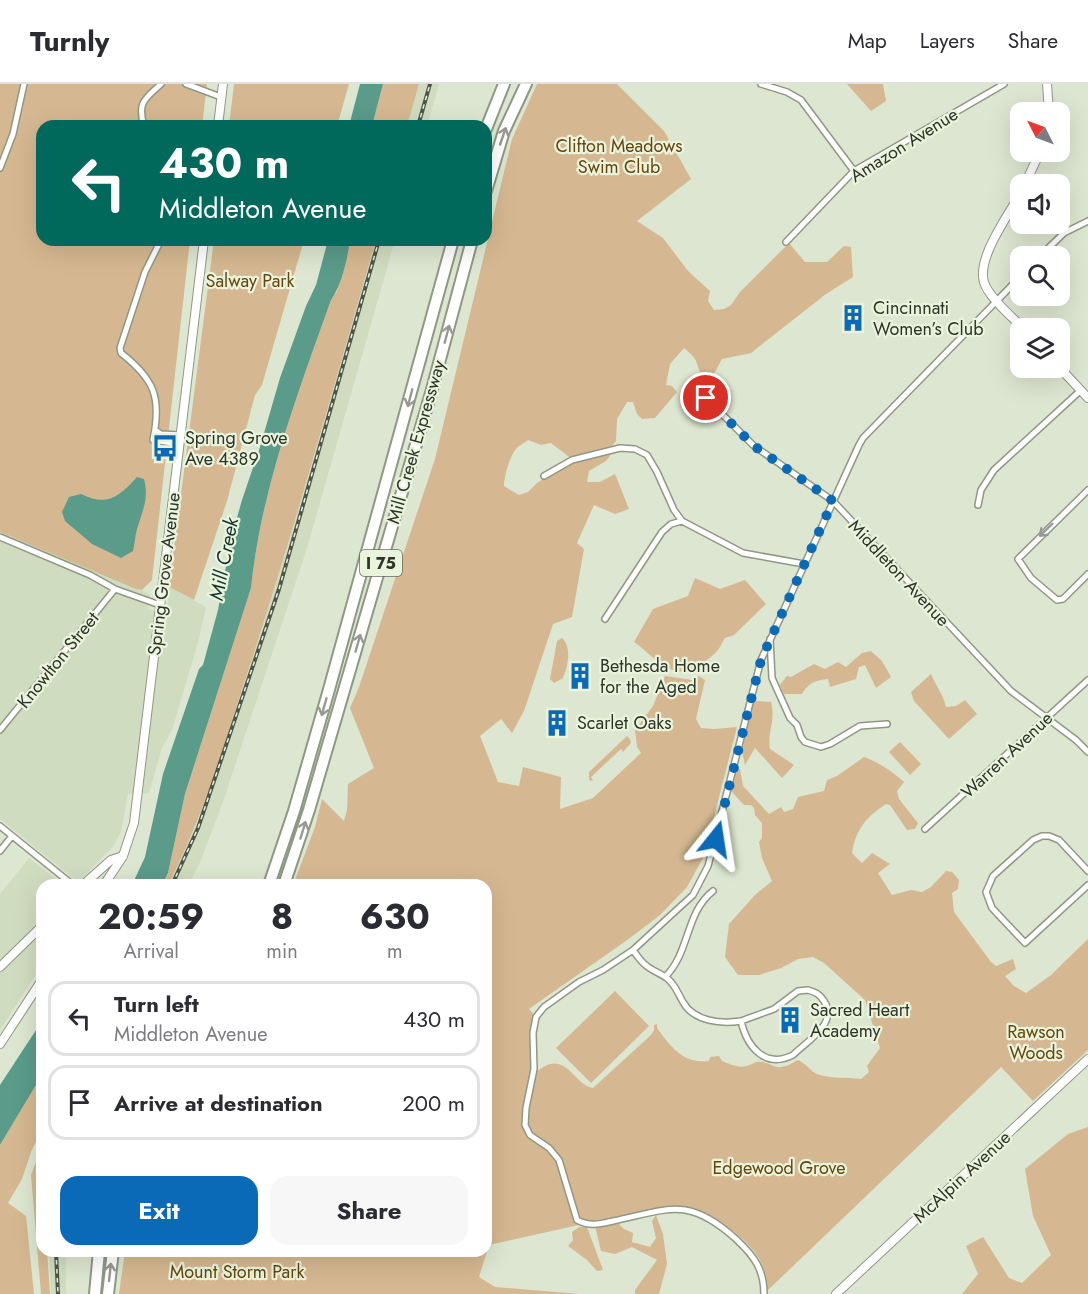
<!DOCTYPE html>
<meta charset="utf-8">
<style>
:root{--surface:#fff;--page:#f7f7f7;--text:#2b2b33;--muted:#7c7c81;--line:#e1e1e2;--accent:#0a6ab7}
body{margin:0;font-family:Jost,sans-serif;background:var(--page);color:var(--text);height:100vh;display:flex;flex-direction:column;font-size:22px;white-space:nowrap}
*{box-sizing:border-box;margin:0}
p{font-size:20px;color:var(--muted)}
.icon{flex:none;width:33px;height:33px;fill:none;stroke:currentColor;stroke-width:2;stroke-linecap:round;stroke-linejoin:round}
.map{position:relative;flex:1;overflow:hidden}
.sheet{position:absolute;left:36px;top:795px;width:456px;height:378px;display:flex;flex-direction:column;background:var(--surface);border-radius:18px;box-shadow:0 6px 24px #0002}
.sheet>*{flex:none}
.guide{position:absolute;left:36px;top:36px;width:456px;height:126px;border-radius:18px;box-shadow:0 6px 24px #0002;background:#00695c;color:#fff;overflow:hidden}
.needle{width:39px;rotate:312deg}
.buttons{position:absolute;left:1010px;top:18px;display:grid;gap:12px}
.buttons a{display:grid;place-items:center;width:60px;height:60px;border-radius:12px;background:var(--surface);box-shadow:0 6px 24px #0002;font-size:30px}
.pin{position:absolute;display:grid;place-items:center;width:51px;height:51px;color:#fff;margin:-26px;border:3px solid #fff;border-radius:50%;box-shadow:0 2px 6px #0007}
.me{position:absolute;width:66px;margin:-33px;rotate:15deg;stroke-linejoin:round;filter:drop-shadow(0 0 4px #0008)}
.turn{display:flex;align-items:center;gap:21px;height:126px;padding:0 24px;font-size:27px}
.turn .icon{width:78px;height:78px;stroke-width:2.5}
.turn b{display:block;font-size:42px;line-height:51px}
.eta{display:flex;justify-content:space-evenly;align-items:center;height:102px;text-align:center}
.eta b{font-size:36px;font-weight:700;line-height:42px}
.action{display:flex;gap:12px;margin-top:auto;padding:12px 24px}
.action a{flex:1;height:69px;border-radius:18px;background:var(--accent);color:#fff;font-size:24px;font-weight:700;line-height:69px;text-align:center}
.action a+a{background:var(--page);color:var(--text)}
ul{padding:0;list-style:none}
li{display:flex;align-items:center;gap:18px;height:75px;margin:0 12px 9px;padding:0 12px;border:3px solid var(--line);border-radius:18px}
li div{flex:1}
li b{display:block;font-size:22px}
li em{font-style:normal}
header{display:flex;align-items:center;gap:36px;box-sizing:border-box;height:84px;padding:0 30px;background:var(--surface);border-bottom:2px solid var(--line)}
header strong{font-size:28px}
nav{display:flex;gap:33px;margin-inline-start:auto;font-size:21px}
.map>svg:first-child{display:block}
</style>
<header>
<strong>Turnly</strong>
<nav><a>Map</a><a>Layers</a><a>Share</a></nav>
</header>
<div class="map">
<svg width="1088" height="1210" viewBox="0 0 1088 1210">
<rect width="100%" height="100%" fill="#dde6d0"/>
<path fill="#d0dcbf" d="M419 0H439L427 42H407Z
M376 156H395L307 464 224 715 201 776 189 801H168L197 740 263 539 312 379Z
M0 448 150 510 148 525 167 531 169 503 206 523 199 555 172 646 162 664 149 709 128 710 121 748 112 764 78 798 0 735Z
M29 774 64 801H42V881L0 946V810Z
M49 1167H66V1210H51Z"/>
<path fill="#d5b891" d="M0 0H207L202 42H42V156H190L152 496 142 506 136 505 0 448Z
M234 0H349L337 42H229Z
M383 0H419L407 42H372Z
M537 0H617L664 47 691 95 637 137 663 154 688 187 710 207 708 217 714 226 724 225 731 221 740 208 789 159 805 178H827L844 162 851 163 853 193 826 210 751 269 722 275 715 288 709 294C697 290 700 284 695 275 692 271 688 267 684 264L670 280 666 301 672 302 677 308 655 334 642 335 637 330 633 318H627L617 335 616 357 612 362 572 375 551 359 541 361 528 356C525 359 519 361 516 365 510 372 504 392 504 402L519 411 528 408 537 399 570 379 609 369 610 372 606 377 589 387 587 398H600L615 390 629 425 615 430 594 421 577 459 584 465 572 533 553 540 524 627 512 649 501 635 480 652 498 698 519 702 523 683 561 693 560 725 593 714 641 669 637 663 635 646 653 622 665 592 692 596 699 592 705 596 696 635 701 644 714 645 737 643 704 772 687 803 660 831 630 854 529 925 536 933 534 985 526 1024 527 1046 555 1070 573 1127 583 1140 489 1161 479 1193 495 1203 580 1210H119L125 1167H486V801H293L315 743 322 715 344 737 347 726 348 700 374 684 350 624 359 603 435 375 512 55Z
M847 0H883L886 17 871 27Z
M214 156H304L262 301 255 311 227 417 194 516 169 503Z
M350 156H376C335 299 295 442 249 584 225 657 204 732 168 801H162L168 789 185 710 251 504C261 405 298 309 331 216L337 207Z
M695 494 720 505 745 496 766 520 734 551 725 554C722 558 721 562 718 566 714 571 708 575 703 579 672 601 658 575 634 558L653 525 688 512Z
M562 554C572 563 568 582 563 594L554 599 550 595 557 557Z
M871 567 882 577 891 593 876 604 865 581 859 583 856 595 830 603 828 595C816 596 808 599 802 610H784L780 601 787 592 791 593 814 580 825 585 838 578 846 583 862 569Z
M931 590C936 602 943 610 946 623L956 622 965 616 977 630 949 655 914 617 911 608Z
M753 617 771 618C776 638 767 647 770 665L794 681 782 694 755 664 745 681 742 667Z
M627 652 630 655 631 659 623 668 621 665 591 693 593 697 589 696V688Z
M900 658 921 680 910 691 889 668Z
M864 673C880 679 892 687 904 698L897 707 899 715 918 739 915 745 907 746 890 721 886 720C866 733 856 745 852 769L862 779 872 769 890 780 878 789 892 811 911 806 922 808 931 803 946 787 952 788 959 796 958 805 952 809 954 828 991 878 996 882 1013 875 1016 885 1005 892 1014 902 1026 909 1051 891 1088 855V966L1033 1017 1001 983 767 1207C766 1196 766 1186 760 1176 748 1153 703 1121 677 1122 651 1123 616 1134 590 1138L580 1135C568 1116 569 1092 559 1073 552 1059 531 1054 528 1039 526 1022 535 1005 536 988 566 963 572 1000 593 1004L651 951 654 946V941L657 940V944C671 963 683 980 709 977L710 973 719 972 722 977C729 980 739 984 746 982 748 982 754 979 756 978 775 976 772 992 798 976 808 981 810 987 817 990 829 995 847 993 861 995L869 988 867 982 880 964 865 916 824 879 813 873 798 875 781 884 759 891H738L725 873 729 840 755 811 772 797 762 774 759 758 762 754V739L755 731 754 724 751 721H744L731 707 735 687 740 685 743 702 769 730 781 723 784 728 793 725 798 713 824 707 827 696 837 692Z
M615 907 649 942 591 999 556 964Z
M42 991V1045L31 1068 22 1095 8 1119 26 1132 34 1210H0V1061Z
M1088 1043V1210H962L978 1190 966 1162 983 1153 1009 1194 1022 1199 1051 1171 1033 1132 1025 1085 1068 1050Z
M42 1062V1167H47L50 1210H41L31 1091Z
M656 1131 663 1150 667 1180 659 1210H635V1206L657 1176 632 1163 615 1170 601 1167 595 1142 617 1138 624 1145 633 1149 632 1158 650 1163 656 1154 652 1137Z
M579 1143H587L603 1186 597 1187 587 1176 568 1162 573 1156 572 1148Z"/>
<path fill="#5a9b8a" d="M360 0H383L372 42H349Z
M328 156H350C347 176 342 200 331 216 298 309 261 405 251 504L185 710 168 789 162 801H132L145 773 163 690 199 585 203 581 218 526 231 455 242 416 260 363 280 294 306 222 316 201Z
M137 393 144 395C149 414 143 425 138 442 135 450 135 459 133 467L121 474 92 460 65 437 62 428 69 413 81 410C107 423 119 413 137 393Z
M42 937V991L0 1061V1001Z"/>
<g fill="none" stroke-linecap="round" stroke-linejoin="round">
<defs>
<path id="street" d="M186 0 221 13
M761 0 787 8 801 16 854 87
M144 42C137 18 145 15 161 0
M0 84 13 50 24 0
M161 156 145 188 120 264 121 269C154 295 162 313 153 356L179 360
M786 158 854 87 1004 0
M1040 172 1064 149 1088 137
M706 314 754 362 833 417 1011 607 1076 656 1088 668
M155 346 161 350 181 351
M544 392 572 376 620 364 635 365 647 371 657 388 674 426 682 437 743 469 804 480
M1088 406 1018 475 1031 494 1057 516 1063 515 1088 490
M978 421 981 406 994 386 1081 306
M0 453 90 491 115 505 160 521
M605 535 662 448 671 440 682 437
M770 555 772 594 790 634 797 641 801 653 805 658 821 663 830 660 860 642 887 640
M0 646 115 505
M0 742 73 801
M925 745 1088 596
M0 767 12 752
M1088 787 1059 756 1049 752H1042L1033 756 993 792 986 808 992 824 1025 859 1088 801
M633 866C637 872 642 879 648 883 655 888 662 890 668 895 676 902 678 910 683 918 694 938 722 940 741 937
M665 893C690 869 685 829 713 807
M808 906C815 908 820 910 824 917 839 939 807 957 793 971 765 985 747 963 741 937L774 925 798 907Z
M764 1210C764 1185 754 1172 736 1155 688 1112 670 1125 613 1137 600 1140 590 1143 577 1136L559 1076 549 1064 530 1051 525 1041 526 1024 534 985 533 949 536 933 544 923 579 898 603 886 633 866 693 811 708 782 761 576 859 361 863 354 1020 193"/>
<path id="secondary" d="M1047 0 1049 28
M218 42 223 0
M1025 100 1040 68
M1020 110C1009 131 972 179 986 203 994 218 1011 232 1023 244
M1059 283 1088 314
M83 801 111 776 123 772
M104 801 123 772 134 739 204 156
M0 883 42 842
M0 960 42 896
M836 1210 1088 975"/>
<path id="highway" d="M486 45 504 0
M486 107 504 47 526 0
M269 801 294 727 328 609 453 156
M284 801 309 726 431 309 472 156
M95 1210 99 1167
M108 1210 113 1167"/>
</defs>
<use href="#street" stroke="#8f9883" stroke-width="8"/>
<use href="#secondary" stroke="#8f9883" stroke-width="10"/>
<use href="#highway" stroke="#8f9883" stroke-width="14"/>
<use href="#street" stroke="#fff" stroke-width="5"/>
<use href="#secondary" stroke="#fff" stroke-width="8"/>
<use href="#highway" stroke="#fff" stroke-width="10"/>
<defs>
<path id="rail" d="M418 42 430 0
M172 801 198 744 279 505 379 156
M56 1167 58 1210"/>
</defs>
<use href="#rail" stroke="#4f5449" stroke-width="4"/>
<use href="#rail" stroke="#eaf4dd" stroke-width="1.5" stroke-dasharray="4.5" stroke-linecap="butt"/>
</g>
<defs><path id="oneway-shaft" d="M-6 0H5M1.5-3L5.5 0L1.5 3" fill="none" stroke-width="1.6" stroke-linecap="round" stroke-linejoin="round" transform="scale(1.5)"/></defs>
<g stroke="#979994">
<use href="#oneway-shaft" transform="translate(503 52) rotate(-71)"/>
<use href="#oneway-shaft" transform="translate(447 250) rotate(-75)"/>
<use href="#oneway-shaft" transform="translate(410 314) rotate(105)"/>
<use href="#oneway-shaft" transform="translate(1046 446) rotate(136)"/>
<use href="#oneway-shaft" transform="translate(358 559) rotate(-74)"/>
<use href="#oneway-shaft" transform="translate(324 623) rotate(106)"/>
<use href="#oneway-shaft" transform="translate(303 746) rotate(-73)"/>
<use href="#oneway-shaft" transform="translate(110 1188) rotate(-84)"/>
</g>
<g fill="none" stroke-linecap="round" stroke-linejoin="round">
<path stroke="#0a6ab7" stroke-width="10" stroke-dasharray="0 18" d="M706 314 754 362 833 417 761 576 716 755"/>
</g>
<defs>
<symbol id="building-bare" viewBox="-9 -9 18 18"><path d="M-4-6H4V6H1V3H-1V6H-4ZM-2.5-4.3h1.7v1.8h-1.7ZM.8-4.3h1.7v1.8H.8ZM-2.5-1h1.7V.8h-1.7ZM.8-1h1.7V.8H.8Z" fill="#0a6ab7" stroke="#eaf4dd" stroke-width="2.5" paint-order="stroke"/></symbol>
<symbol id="bus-bare" viewBox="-9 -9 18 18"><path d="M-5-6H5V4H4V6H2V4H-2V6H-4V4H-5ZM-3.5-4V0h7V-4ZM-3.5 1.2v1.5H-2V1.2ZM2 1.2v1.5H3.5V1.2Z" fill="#0a6ab7" stroke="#eaf4dd" stroke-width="2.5" paint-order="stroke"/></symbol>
</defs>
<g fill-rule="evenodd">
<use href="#building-bare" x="834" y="215" width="38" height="38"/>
<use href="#bus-bare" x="146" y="345" width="38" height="38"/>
<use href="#building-bare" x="561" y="573" width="38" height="38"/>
<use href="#building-bare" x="538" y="620" width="38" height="38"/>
<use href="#building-bare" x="771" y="917" width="38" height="38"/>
</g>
<g text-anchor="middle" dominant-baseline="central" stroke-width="4.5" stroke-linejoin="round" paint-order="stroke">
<rect fill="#eaf4dd" stroke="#676d60" stroke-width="1.5" x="360" y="466" width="42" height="26" rx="4.5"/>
<g font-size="16" font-weight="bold" fill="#2f332a">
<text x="381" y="479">I 75</text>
</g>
<g font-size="18" fill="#2f332a" stroke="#eaf4dd">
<text transform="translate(904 61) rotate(-32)">Amazon Avenue</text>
<text transform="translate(416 358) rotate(-74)">Mill Creek Expressway</text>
<text transform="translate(899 489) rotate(47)">Middleton Avenue</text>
<text transform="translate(164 490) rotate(-83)">Spring Grove Avenue</text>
<text transform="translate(58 576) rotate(-51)">Knowlton Street</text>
<text transform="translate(1007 671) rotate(-43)">Warren Avenue</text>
<text transform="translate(962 1093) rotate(-43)">McAlpin Avenue</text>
</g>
<g font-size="18" fill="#66450b" stroke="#eaf4dd">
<text x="619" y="62">Clifton Meadows<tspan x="619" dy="21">Swim Club</tspan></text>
<text x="250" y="197">Salway Park</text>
<text x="1036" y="948">Rawson<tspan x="1036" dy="21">Woods</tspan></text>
<text x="779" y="1084">Edgewood Grove</text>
<text x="237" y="1188">Mount Storm Park</text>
</g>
<g font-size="18" fill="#2f332a" stroke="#eaf4dd" text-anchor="start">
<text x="873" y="224">Cincinnati<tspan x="873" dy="21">Women’s Club</tspan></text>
<text x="185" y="354">Spring Grove<tspan x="185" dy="21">Ave 4389</tspan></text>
<text x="600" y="582">Bethesda Home<tspan x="600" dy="21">for the Aged</tspan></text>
<text x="577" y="639">Scarlet Oaks</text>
<text x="810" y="926">Sacred Heart<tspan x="810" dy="21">Academy</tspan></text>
</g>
<g font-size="20" font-style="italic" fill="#14352d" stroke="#eaf4dd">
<text transform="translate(224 475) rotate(-79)">Mill Creek</text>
</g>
</g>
</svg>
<div class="buttons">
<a><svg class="needle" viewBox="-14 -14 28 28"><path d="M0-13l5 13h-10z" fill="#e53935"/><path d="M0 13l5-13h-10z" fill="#7c7c81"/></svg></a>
<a><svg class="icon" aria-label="sound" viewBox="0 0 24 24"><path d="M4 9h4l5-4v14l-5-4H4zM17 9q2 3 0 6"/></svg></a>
<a><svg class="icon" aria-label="search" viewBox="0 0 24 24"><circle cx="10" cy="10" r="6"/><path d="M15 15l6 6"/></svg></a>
<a><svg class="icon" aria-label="layers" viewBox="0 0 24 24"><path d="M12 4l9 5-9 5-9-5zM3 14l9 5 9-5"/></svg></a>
</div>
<div class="pin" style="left:706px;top:314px;background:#d93025"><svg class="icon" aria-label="arrive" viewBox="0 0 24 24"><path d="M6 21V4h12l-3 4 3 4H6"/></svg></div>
<svg class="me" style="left:716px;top:755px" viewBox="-20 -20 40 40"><path d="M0-17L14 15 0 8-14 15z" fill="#0a6ab7" stroke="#fff" stroke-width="4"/></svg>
<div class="guide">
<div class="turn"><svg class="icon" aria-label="left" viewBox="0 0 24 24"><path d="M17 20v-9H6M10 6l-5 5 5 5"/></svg><div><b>430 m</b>Middleton Avenue</div></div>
</div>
<section class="sheet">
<div class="eta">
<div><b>20:59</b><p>Arrival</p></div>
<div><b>8</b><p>min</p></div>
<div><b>630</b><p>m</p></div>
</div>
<ul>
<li><svg class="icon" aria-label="left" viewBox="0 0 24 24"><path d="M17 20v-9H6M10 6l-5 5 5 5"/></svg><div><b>Turn left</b><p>Middleton Avenue</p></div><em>430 m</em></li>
<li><svg class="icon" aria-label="arrive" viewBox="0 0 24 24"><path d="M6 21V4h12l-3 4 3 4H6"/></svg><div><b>Arrive at destination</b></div><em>200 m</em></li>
</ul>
<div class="action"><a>Exit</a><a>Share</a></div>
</section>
</div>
